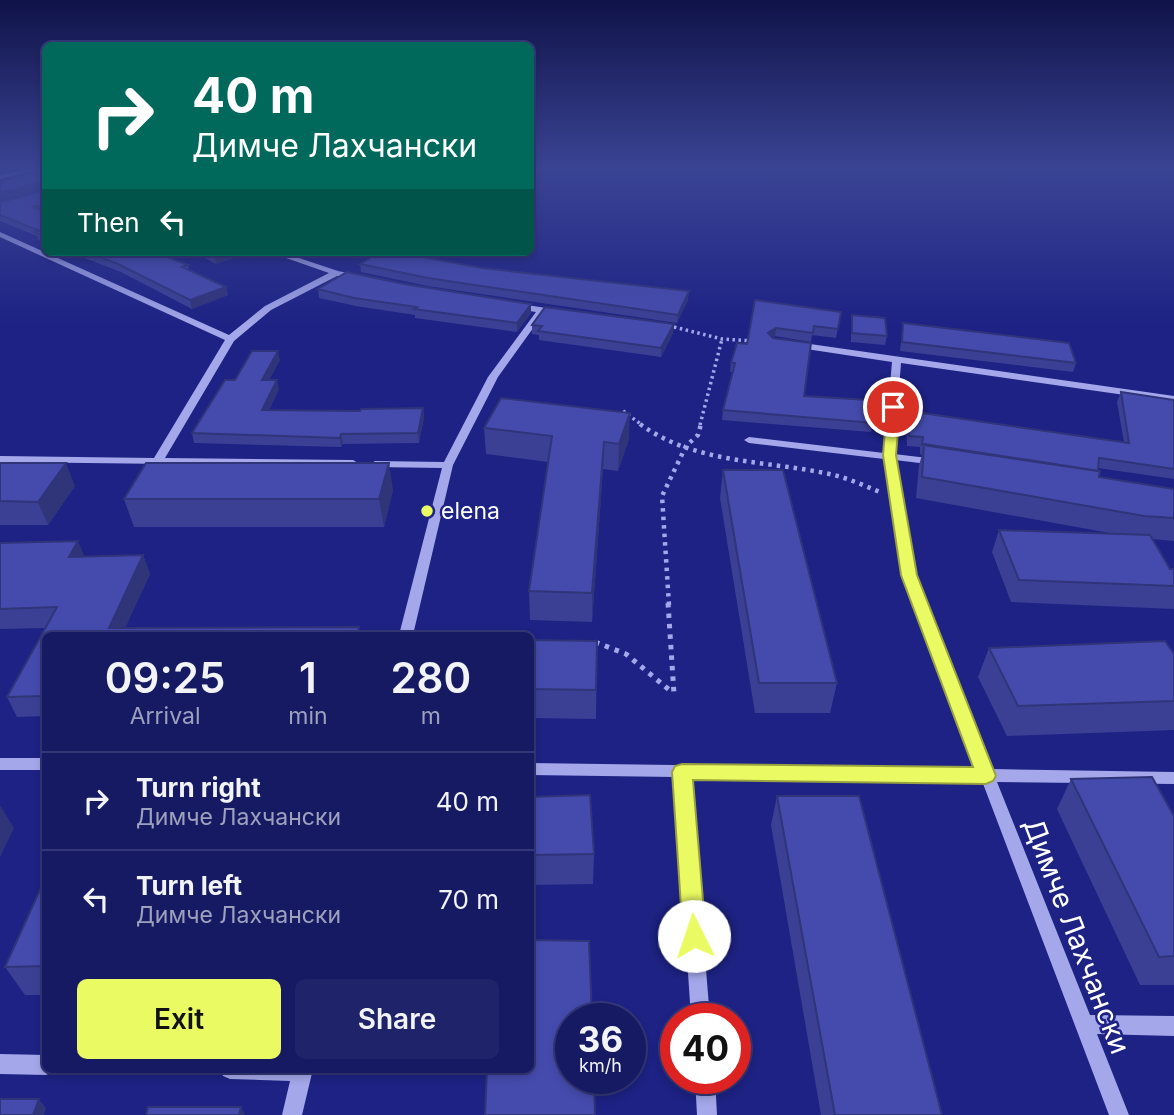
<!DOCTYPE html>
<meta charset="utf-8">
<style>
:root{--surface:#161a63;--page:#1f2369;--text:#f1f3f6;--muted:#9ea1be;--line:#353878;--accent:#eafa62}
body{margin:0;font-family:Inter,sans-serif;background:var(--page);color:var(--text);height:100vh;display:flex;flex-direction:column;font-size:26px;white-space:nowrap}
*{box-sizing:border-box;margin:0}
p{font-size:23px;color:var(--muted)}
.icon{flex:none;width:38px;height:38px;fill:none;stroke:currentColor;stroke-width:2;stroke-linecap:round;stroke-linejoin:round}
.map{position:relative;flex:1;overflow:hidden}
.side{position:absolute;left:42px;top:632px;width:492px;height:441px;display:flex;flex-direction:column;background:var(--surface);border-radius:10px;box-shadow:0 4px 10px #0003,0 0 0 2px var(--line)}
.side>*{flex:none}
.top-card{position:absolute;left:42px;top:42px;width:492px;height:214px;border-radius:10px;box-shadow:0 4px 10px #0003,0 0 0 2px var(--line);background:#00695c;color:#fff;overflow:hidden}
.speed{position:absolute;left:555px;top:1003px;display:flex;gap:14px;font-size:35px;font-weight:700;text-align:center}
.speed>*{display:grid;place-content:center;width:91px;height:91px;border-radius:50%;background:var(--surface);box-shadow:0 4px 10px #0003,0 0 0 2px var(--line);line-height:1}
.speed small{font-size:18px;font-weight:400}
.speed .limit{border:10px solid #d22;background:#fff;color:#111}
.pin{position:absolute;display:grid;place-items:center;width:60px;height:60px;color:#fff;margin:-30px;border:4px solid #fff;border-radius:50%;box-shadow:0 2px 7px #0007}
.me{position:absolute;width:77px;margin:-38px;rotate:356deg;stroke-linejoin:round;filter:drop-shadow(0 0 5px #0008)}
.turn{display:flex;align-items:center;gap:24px;height:147px;padding:0 35px;font-size:32px}
.turn .icon{width:91px;height:91px;stroke-width:2.5}
.turn b{display:block;font-size:49px;line-height:60px}
.then{display:flex;align-items:center;height:66px;padding:0 35px;background:#0003;gap:14px;font-size:26px}
.eta{display:flex;justify-content:space-evenly;align-items:center;height:119px;text-align:center}
.eta b{font-size:42px;font-weight:600;line-height:49px}
.primary-button{display:flex;gap:14px;margin-top:auto;padding:14px 35px}
.primary-button a{flex:1;height:80px;border-radius:10px;background:var(--accent);color:#111;font-size:28px;font-weight:600;line-height:80px;text-align:center}
.primary-button a+a{background:var(--page);color:var(--text)}
ul{padding:0;list-style:none}
li{display:flex;align-items:center;gap:21px;height:98px;padding:0 35px;border-top:2px solid var(--line)}
li div{flex:1}
li b{display:block;font-size:26px}
li em{font-style:normal}
.map>svg:first-child{display:block}
</style>
<div class="map">
<svg width="1174" height="1115" viewBox="0 0 1174 1115">
<rect width="100%" height="100%" fill="#1d2284"/>
<g fill="none" stroke-linecap="round" stroke-linejoin="round">
<path stroke="#a4a8ea" stroke-width="3.5" stroke-dasharray="2.5 3.5" stroke-linecap="butt" d="M674 327 722 339 753 341
M623 411 642 425
M700 425 722 339"/>
<path stroke="#a4a8ea" stroke-width="4.5" stroke-dasharray="3.5 5" stroke-linecap="butt" d="M640 424C696 465 769 460 834 475 850 479 865 486 880 492
M669 605 662 496 686 446 698 435 701 424"/>
<path stroke="#a4a8ea" stroke-width="5" stroke-dasharray="4.5 6" stroke-linecap="butt" d="M668 603 674 694
M595 642 626 654 673 693"/>
<path fill="#a4a8ea" fill-rule="evenodd" d="M26 169H40L0 179V175Z
M0 232 229 335 265 306 329 273 269 252H281L338 271 362 276 363 278 359 280 337 276 271 310 234 341 165 458 353 460 358 463 353 466 0 462V456L154 458 225 340 0 237Z
M514 303 559 310 563 313 559 316 544 313 498 377 453 465 413 635H399L442 468 375 467 370 464 375 461 444 462 488 377 536 312 511 308V304Z
M796 342 1174 396V402L901 363 894 454 936 459 941 462 936 465 895 460 915 575 992 769 1174 772V784L997 782 1090 1015 1174 1016V1036L1097 1034 1129 1115H1109L982 781 690 777 710 1018H691L675 777 530 775V763L977 769 903 575 884 459 749 443 744 440 749 437 884 453 892 362 793 347 791 345Z
M0 758H46V770H0Z
M0 1054 46 1055V1069H54L53 1072 46 1075 0 1074Z
M220 1069H313L302 1115H282L290 1081 230 1079 223 1076Z
M695 1078H715L717 1115H697Z"/>
</g>
<path fill="#3b4095" d="M39 169H46V243L38 240 37 236 0 221V202L44 191Z
M69 252H154L188 265 189 270 226 287 228 295 192 309 121 272Z
M195 252H249V253L216 264Z
M360 264 482 268 688 300 677 323 428 286 361 272Z
M318 289 531 313 517 332 415 318V315L356 306 319 298Z
M755 300 841 312 836 338 812 335 811 342 775 336 773 338 804 396 873 423 871 432 722 420 723 410 733 372H730L731 363 747 344Z
M852 315 887 336 885 345 851 342V324Z
M903 323 1076 363 1073 372 900 351Z
M674 324 673 333 661 357 539 340V335L532 334V325Z
M280 360 269 380 279 389 269 410 360 411 423 408 424 417 419 443 343 444 341 447 194 443 192 433 235 380Z
M1121 392 1174 400V479L1098 468V471L1099 477 1174 489V541L1152 539 1170 569H1174V609L1011 602 992 552 999 530 1115 534 916 498 919 465 922 455 920 454V447L907 446 906 420 908 411 1124 442 1117 402Z
M484 428 629 439 618 471 603 469 592 622 530 620 529 591 548 462 486 454Z
M0 463 75 486 48 525H0Z
M723 470 837 683 830 713H755L720 498Z
M393 490 384 527H134L124 499Z
M0 543 85 557 143 555 150 574 125 628 46 635V716L17 717 7 697 45 628 0 629Z
M530 640 597 641 596 719 530 718Z
M989 648 1174 654V730L1007 736 978 677Z
M1071 779 1174 816V985H1140L1057 809Z
M777 796 942 1115H821L771 825Z
M530 797 594 854 593 884 530 885Z
M46 877V995H25L5 967Z"/>
<path fill="#303479" d="M43 182 45 189 0 201V193Z
M46 205V213L32 207Z
M226 252H249V253L216 264 214 256Z
M226 287 228 295 192 309 190 300Z
M689 291 688 300 677 323 678 315Z
M531 304V313L517 332V323Z
M674 324 673 333 661 357V348Z
M776 328 775 336 767 342 768 333Z
M278 351 280 360 264 389 262 380Z
M277 380 279 389 264 419 262 410Z
M423 408 424 417 419 443 418 433Z
M630 413 629 439 618 471 619 444Z
M341 434 343 444 341 447 340 438Z
M604 442 603 469 592 622V593Z
M66 463 75 486 48 525 38 502Z
M389 463 393 490 384 527 379 499Z
M78 541 86 560 69 557Z
M143 555 150 574 122 635 109 628Z
M0 805 14 828 0 857Z
M39 1099 46 1108 44 1115H33Z
M241 1107 245 1115H239Z"/>
<path fill="#454bad" stroke="#303479" stroke-width="2" d="M39 169H46V184L43 182 0 193V183Z
M46 187V205L32 207 46 212V236L35 232 40 231 0 215V202L44 191Z
M87 252H154L188 265 182 267 226 287 190 300 118 264Z
M207 252H226L214 256Z
M380 252H396L482 268 689 291 678 315 428 278 360 264Z
M347 272 404 284 531 304 517 323 414 309 417 307 354 298 318 289Z
M755 300 841 312 838 329 814 326 813 333 776 328 768 333 773 338 811 343 804 396 869 400 873 423 723 410 735 363H731L737 343 747 344Z
M545 307 674 324 661 348 538 331 542 326 532 325Z
M852 315 885 318 887 336 852 333Z
M903 323 1069 343 1076 363 902 342Z
M252 351H278L262 380H277L262 410 360 411 361 409 423 408 418 433 341 434 340 438 192 433 225 380H235Z
M1121 392 1174 400V469L1099 458 1098 471 922 445 923 437 909 436 908 411 1129 443Z
M501 398 630 413 619 444 604 442 592 593 529 591 552 436 484 428Z
M924 444 1100 471 1099 477 1174 489V518L1144 516 922 477Z
M0 463H66L38 502 0 501Z
M146 463H389L379 499H124Z
M723 470H783L837 683H759Z
M999 530 1150 535 1170 569H1174V586L1019 580Z
M78 541 69 557 143 555 109 628 359 627 357 635H46V696L7 697 57 607 0 609V543Z
M530 640 597 641 596 690 530 689Z
M1165 641 1174 654V701L1018 706 989 648Z
M1152 777 1174 816V956L1159 957 1071 779Z
M590 795 594 854 530 855V797Z
M777 796H859L942 1115H835Z
M46 877V966L5 967 44 881Z
M530 940 589 941 592 1018H570V1078H594L595 1115H485L487 1069H530Z
M0 1099H39L33 1115H0Z
M148 1107H241L239 1115H146Z"/>
<linearGradient id="sky" x2="0" y2="1"><stop stop-color="#101349"/><stop offset="0.52" stop-color="#3a4494"/><stop offset="1" stop-color="#3a4494" stop-opacity="0"/></linearGradient>
<rect width="1174" height="326" fill="url(#sky)"/>
<path fill="#eafa62" stroke="#98a240" stroke-width="2" d="M893 403 900 407 896 455 917 575 996 776 993 781 986 784 693 780 706 936 703 944 694 947 686 944 683 936 672 772 675 766 682 764 973 767 901 575 883 455 887 407Z"/>
<circle fill="#eafa62" stroke="#1d2284" stroke-width="2.5" cx="427" cy="511" r="7"/>
<g text-anchor="middle" dominant-baseline="central" stroke-width="5" stroke-linejoin="round" paint-order="stroke">
<g font-size="23" fill="#fff" stroke="#1d2284" text-anchor="start">
<text x="441" y="511">elena</text>
</g>
<g font-size="28" fill="#fff" stroke="#1d2284">
<text transform="translate(1077 936) rotate(69)">Димче Лахчански</text>
</g>
</g>
</svg>
<div class="speed"><div>36<small>km/h</small></div><div class="limit">40</div></div>
<div class="pin" style="left:893px;top:407px;background:#d93025"><svg class="icon" aria-label="arrive" viewBox="0 0 24 24"><path d="M6 21V4h12l-3 4 3 4H6"/></svg></div>
<svg class="me" style="left:694px;top:936px" viewBox="-20 -20 40 40"><circle r="19" fill="#fff"/><path d="M0-13L10 11 0 6-10 11z" fill="#eafa62"/></svg>
<div class="top-card">
<div class="turn"><svg class="icon" aria-label="right" viewBox="0 0 24 24"><path d="M7 20v-9h11M14 6l5 5-5 5"/></svg><div><b>40 m</b>Димче Лахчански</div></div>
<div class="then">Then<svg class="icon" aria-label="left" viewBox="0 0 24 24"><path d="M17 20v-9H6M10 6l-5 5 5 5"/></svg></div>
</div>
<section class="side">
<div class="eta">
<div><b>09:25</b><p>Arrival</p></div>
<div><b>1</b><p>min</p></div>
<div><b>280</b><p>m</p></div>
</div>
<ul>
<li><svg class="icon" aria-label="right" viewBox="0 0 24 24"><path d="M7 20v-9h11M14 6l5 5-5 5"/></svg><div><b>Turn right</b><p>Димче Лахчански</p></div><em>40 m</em></li>
<li><svg class="icon" aria-label="left" viewBox="0 0 24 24"><path d="M17 20v-9H6M10 6l-5 5 5 5"/></svg><div><b>Turn left</b><p>Димче Лахчански</p></div><em>70 m</em></li>
</ul>
<div class="primary-button"><a>Exit</a><a>Share</a></div>
</section>
</div>
